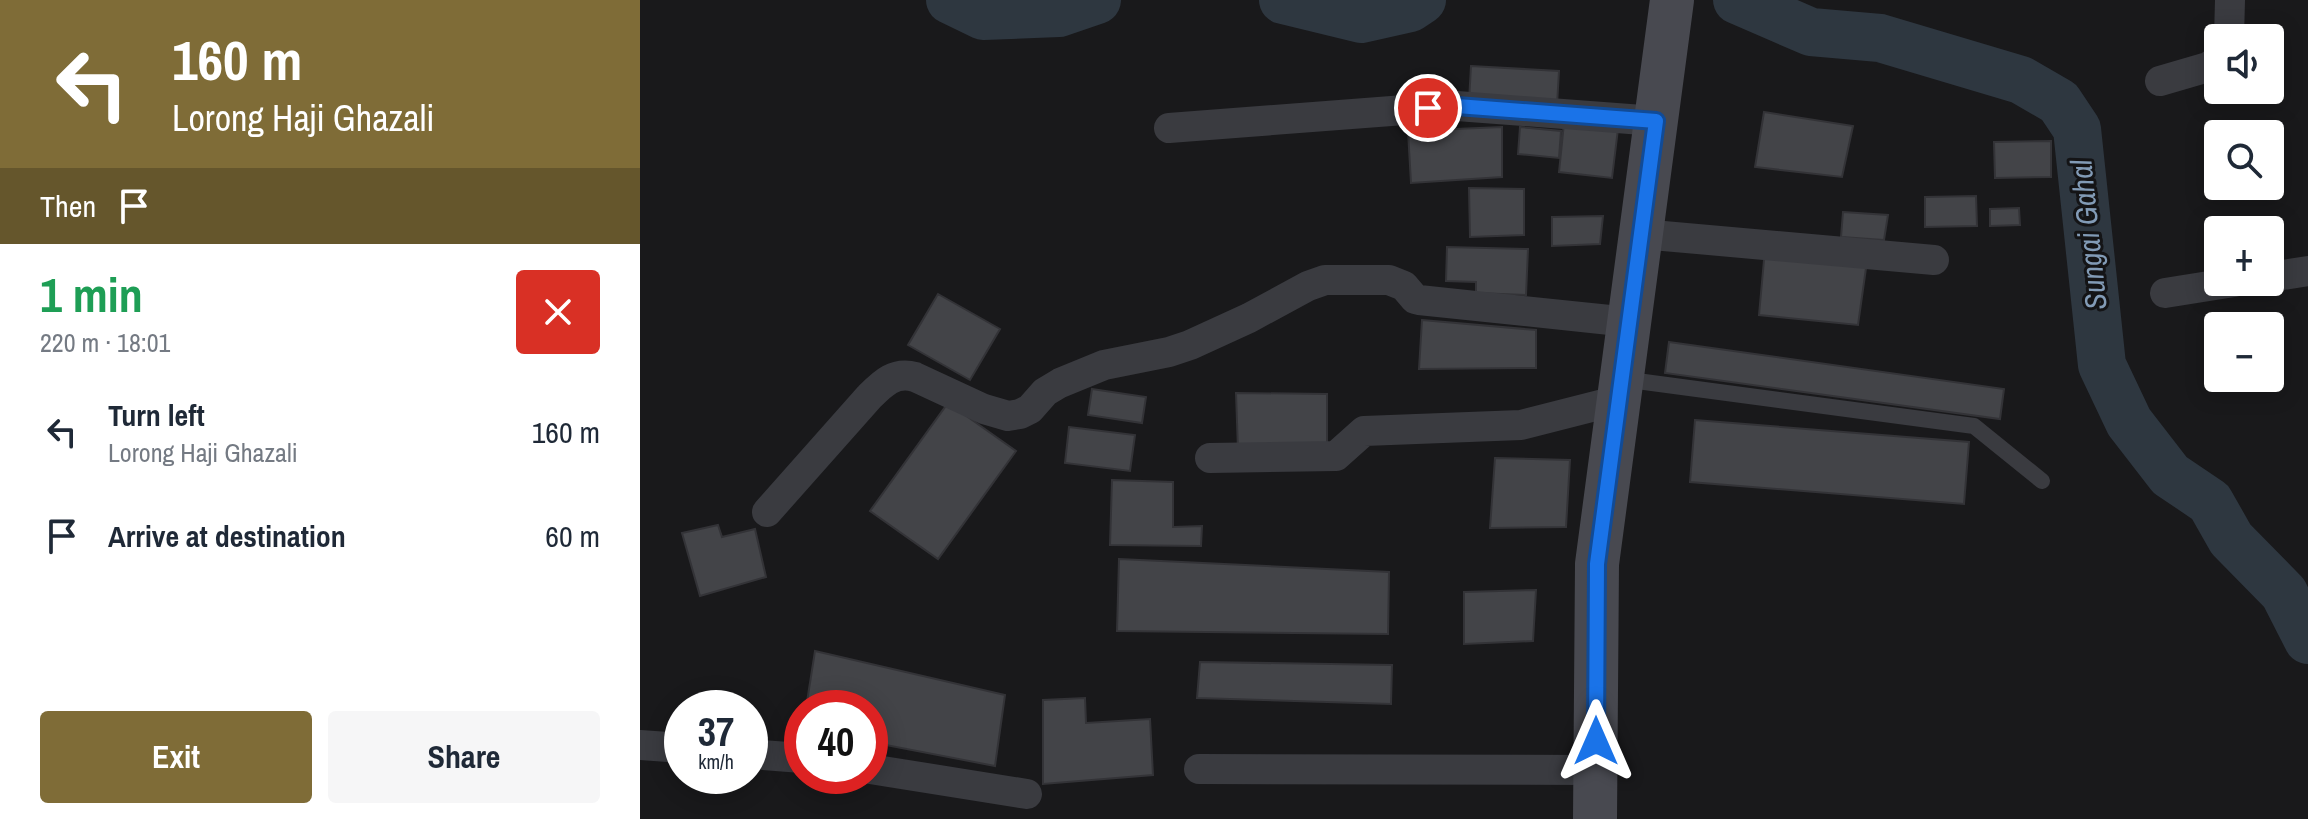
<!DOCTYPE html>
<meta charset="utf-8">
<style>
:root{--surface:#fff;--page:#f6f6f7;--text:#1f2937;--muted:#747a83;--accent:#7f6c37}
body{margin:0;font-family:"Archivo Narrow",sans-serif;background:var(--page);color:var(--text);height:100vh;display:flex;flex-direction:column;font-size:30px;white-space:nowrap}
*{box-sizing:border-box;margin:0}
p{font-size:26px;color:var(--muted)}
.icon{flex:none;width:44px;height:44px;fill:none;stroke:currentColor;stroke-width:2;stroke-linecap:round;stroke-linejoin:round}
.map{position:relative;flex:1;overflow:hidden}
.drawer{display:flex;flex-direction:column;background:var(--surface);width:640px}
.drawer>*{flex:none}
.banner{background:#7f6c37;color:#fff;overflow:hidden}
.buttons{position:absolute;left:1564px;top:24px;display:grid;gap:16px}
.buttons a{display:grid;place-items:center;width:80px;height:80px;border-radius:8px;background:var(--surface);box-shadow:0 4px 20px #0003;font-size:40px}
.speed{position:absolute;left:24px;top:690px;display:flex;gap:16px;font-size:40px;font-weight:700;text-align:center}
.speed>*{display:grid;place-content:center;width:104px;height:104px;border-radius:50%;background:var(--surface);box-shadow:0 4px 20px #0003;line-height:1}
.speed small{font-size:20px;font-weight:400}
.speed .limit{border:12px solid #d22;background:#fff;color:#111}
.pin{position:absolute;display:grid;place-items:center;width:68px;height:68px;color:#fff;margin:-34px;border:4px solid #fff;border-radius:50%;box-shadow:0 2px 8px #0007}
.me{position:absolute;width:88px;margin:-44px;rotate:0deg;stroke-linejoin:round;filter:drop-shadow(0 0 6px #0008)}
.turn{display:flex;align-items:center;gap:28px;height:168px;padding:0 40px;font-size:36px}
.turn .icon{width:104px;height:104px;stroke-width:2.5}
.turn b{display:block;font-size:56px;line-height:68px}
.then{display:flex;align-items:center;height:76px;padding:0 40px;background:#0003;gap:16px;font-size:30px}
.round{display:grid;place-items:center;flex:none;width:84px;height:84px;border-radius:8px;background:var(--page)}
.overview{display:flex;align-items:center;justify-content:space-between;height:136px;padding:0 40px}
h1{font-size:48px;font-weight:700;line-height:60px;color:#1e9e55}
.cta{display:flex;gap:16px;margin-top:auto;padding:16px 40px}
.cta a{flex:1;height:92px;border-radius:8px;background:var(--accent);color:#fff;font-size:32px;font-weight:700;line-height:92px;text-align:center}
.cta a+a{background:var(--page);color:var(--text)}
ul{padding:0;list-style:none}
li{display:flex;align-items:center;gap:24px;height:104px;padding:0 40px}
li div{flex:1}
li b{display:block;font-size:30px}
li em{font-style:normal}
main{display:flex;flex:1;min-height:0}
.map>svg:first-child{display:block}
</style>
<main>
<section class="drawer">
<div class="banner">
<div class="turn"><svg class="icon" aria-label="left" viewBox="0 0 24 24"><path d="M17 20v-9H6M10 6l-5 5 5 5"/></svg><div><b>160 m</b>Lorong Haji Ghazali</div></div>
<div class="then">Then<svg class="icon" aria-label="arrive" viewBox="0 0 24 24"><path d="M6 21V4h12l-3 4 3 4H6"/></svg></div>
</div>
<div class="overview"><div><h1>1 min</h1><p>220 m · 18:01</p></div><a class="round" style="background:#d93025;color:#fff"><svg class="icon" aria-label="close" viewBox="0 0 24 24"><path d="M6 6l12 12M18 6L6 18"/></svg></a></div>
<ul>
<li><svg class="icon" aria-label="left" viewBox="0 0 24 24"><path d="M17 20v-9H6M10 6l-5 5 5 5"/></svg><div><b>Turn left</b><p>Lorong Haji Ghazali</p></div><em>160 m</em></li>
<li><svg class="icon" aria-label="arrive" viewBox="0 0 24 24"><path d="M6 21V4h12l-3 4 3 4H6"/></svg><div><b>Arrive at destination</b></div><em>60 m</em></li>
</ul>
<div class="cta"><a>Exit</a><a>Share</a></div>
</section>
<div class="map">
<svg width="1668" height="819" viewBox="0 0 1668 819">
<rect width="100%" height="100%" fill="#19191b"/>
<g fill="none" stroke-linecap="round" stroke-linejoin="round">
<path stroke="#2e3740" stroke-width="48" d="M310 0 343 16 419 13 457 0
M643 0 721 19 770 8 782 0
M1097 0 1171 32 1240 38 1381 80 1419 102 1437 129 1462 365 1489 422 1530 475 1570 502 1591 539 1644 593 1668 640"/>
</g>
<path fill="#434448" stroke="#333337" stroke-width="2" d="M831 66 919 71 917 105 829 101Z
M1124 112 1213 126 1202 177 1115 167Z
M924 123 978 129 972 178 919 172Z
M862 127V177L771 183 768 131Z
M880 127 921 131 919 158 878 154Z
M1411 141V177L1355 178 1354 142Z
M829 188 884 189V235L830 237Z
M1336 196 1337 226 1285 227V197Z
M1379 208 1380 225 1350 226V209Z
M1203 212 1248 215 1244 240 1201 237Z
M963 216 960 244 912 246V217Z
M807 247 888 249 886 295 836 293V282L806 281Z
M1125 249 1227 261 1218 325 1119 315Z
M298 294 360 329 330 380 268 345Z
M782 320 896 330V368L779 369Z
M1029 342 1364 389 1360 419 1025 373Z
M452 389 506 397 502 423 448 415Z
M596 393 687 394V445L598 450Z
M308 403 376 451 298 559 230 511Z
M1055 420 1329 442 1324 504 1050 482Z
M429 427 495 435 490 471 425 463Z
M855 458 930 460 926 527 850 528Z
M472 480 533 482V527L562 526 561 546 470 545Z
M78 525 82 537 115 529 126 577 60 596 42 533Z
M479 559 749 572 748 634 477 631Z
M896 590 893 641 824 644V592Z
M175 651 365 695 355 766 230 742V708H166Z
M560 662 752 665 751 704 557 698Z
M445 698 446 723 510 719 513 775 403 784V700Z"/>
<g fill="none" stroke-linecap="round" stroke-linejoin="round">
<path stroke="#3a3b40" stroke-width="16" d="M982 379 1334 426 1402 481"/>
<path stroke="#3a3b40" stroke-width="30" d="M1589 38 1590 0
M1520 81 1568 67 1578 60
M529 128 817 106 1016 121
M1001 234 1294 260
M1630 277 1668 271
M1525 293 1594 282
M570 458 696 456 724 431 881 425 979 400
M127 512 229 397C242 384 254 371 275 377L344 409 368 416 380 414 390 409 405 392 420 383 464 365 529 352 550 345 609 318 668 286 685 280H749L764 286 775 299 779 300 989 322
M0 745 42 748
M110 754 162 758
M230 769 387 794
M559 769 956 770"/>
<path stroke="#484950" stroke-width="44" d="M955 819 957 564 1032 0"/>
</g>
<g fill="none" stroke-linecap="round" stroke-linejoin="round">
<defs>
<path id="route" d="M788 108 817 106 1016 121 957 564 956 741"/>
</defs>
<use href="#route" stroke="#114b97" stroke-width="20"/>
<use href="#route" stroke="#1a73e8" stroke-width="14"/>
</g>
<g text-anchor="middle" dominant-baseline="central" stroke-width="6" stroke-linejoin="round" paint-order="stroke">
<g font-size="30" font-style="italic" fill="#829bb6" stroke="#141416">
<text transform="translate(1448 235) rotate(-96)">Sungai Gahal</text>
</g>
</g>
</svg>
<div class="buttons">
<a><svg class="icon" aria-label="sound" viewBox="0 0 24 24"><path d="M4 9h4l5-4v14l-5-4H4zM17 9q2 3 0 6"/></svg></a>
<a><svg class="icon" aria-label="search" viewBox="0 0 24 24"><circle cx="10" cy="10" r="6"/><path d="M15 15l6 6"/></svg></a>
<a>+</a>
<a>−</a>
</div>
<div class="speed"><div>37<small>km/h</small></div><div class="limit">40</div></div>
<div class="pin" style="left:788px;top:108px;background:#d93025"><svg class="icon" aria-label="arrive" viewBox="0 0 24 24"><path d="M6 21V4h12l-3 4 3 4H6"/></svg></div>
<svg class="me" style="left:956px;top:741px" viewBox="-20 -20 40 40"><path d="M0-17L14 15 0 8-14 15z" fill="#1a73e8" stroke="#fff" stroke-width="4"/></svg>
</div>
</main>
